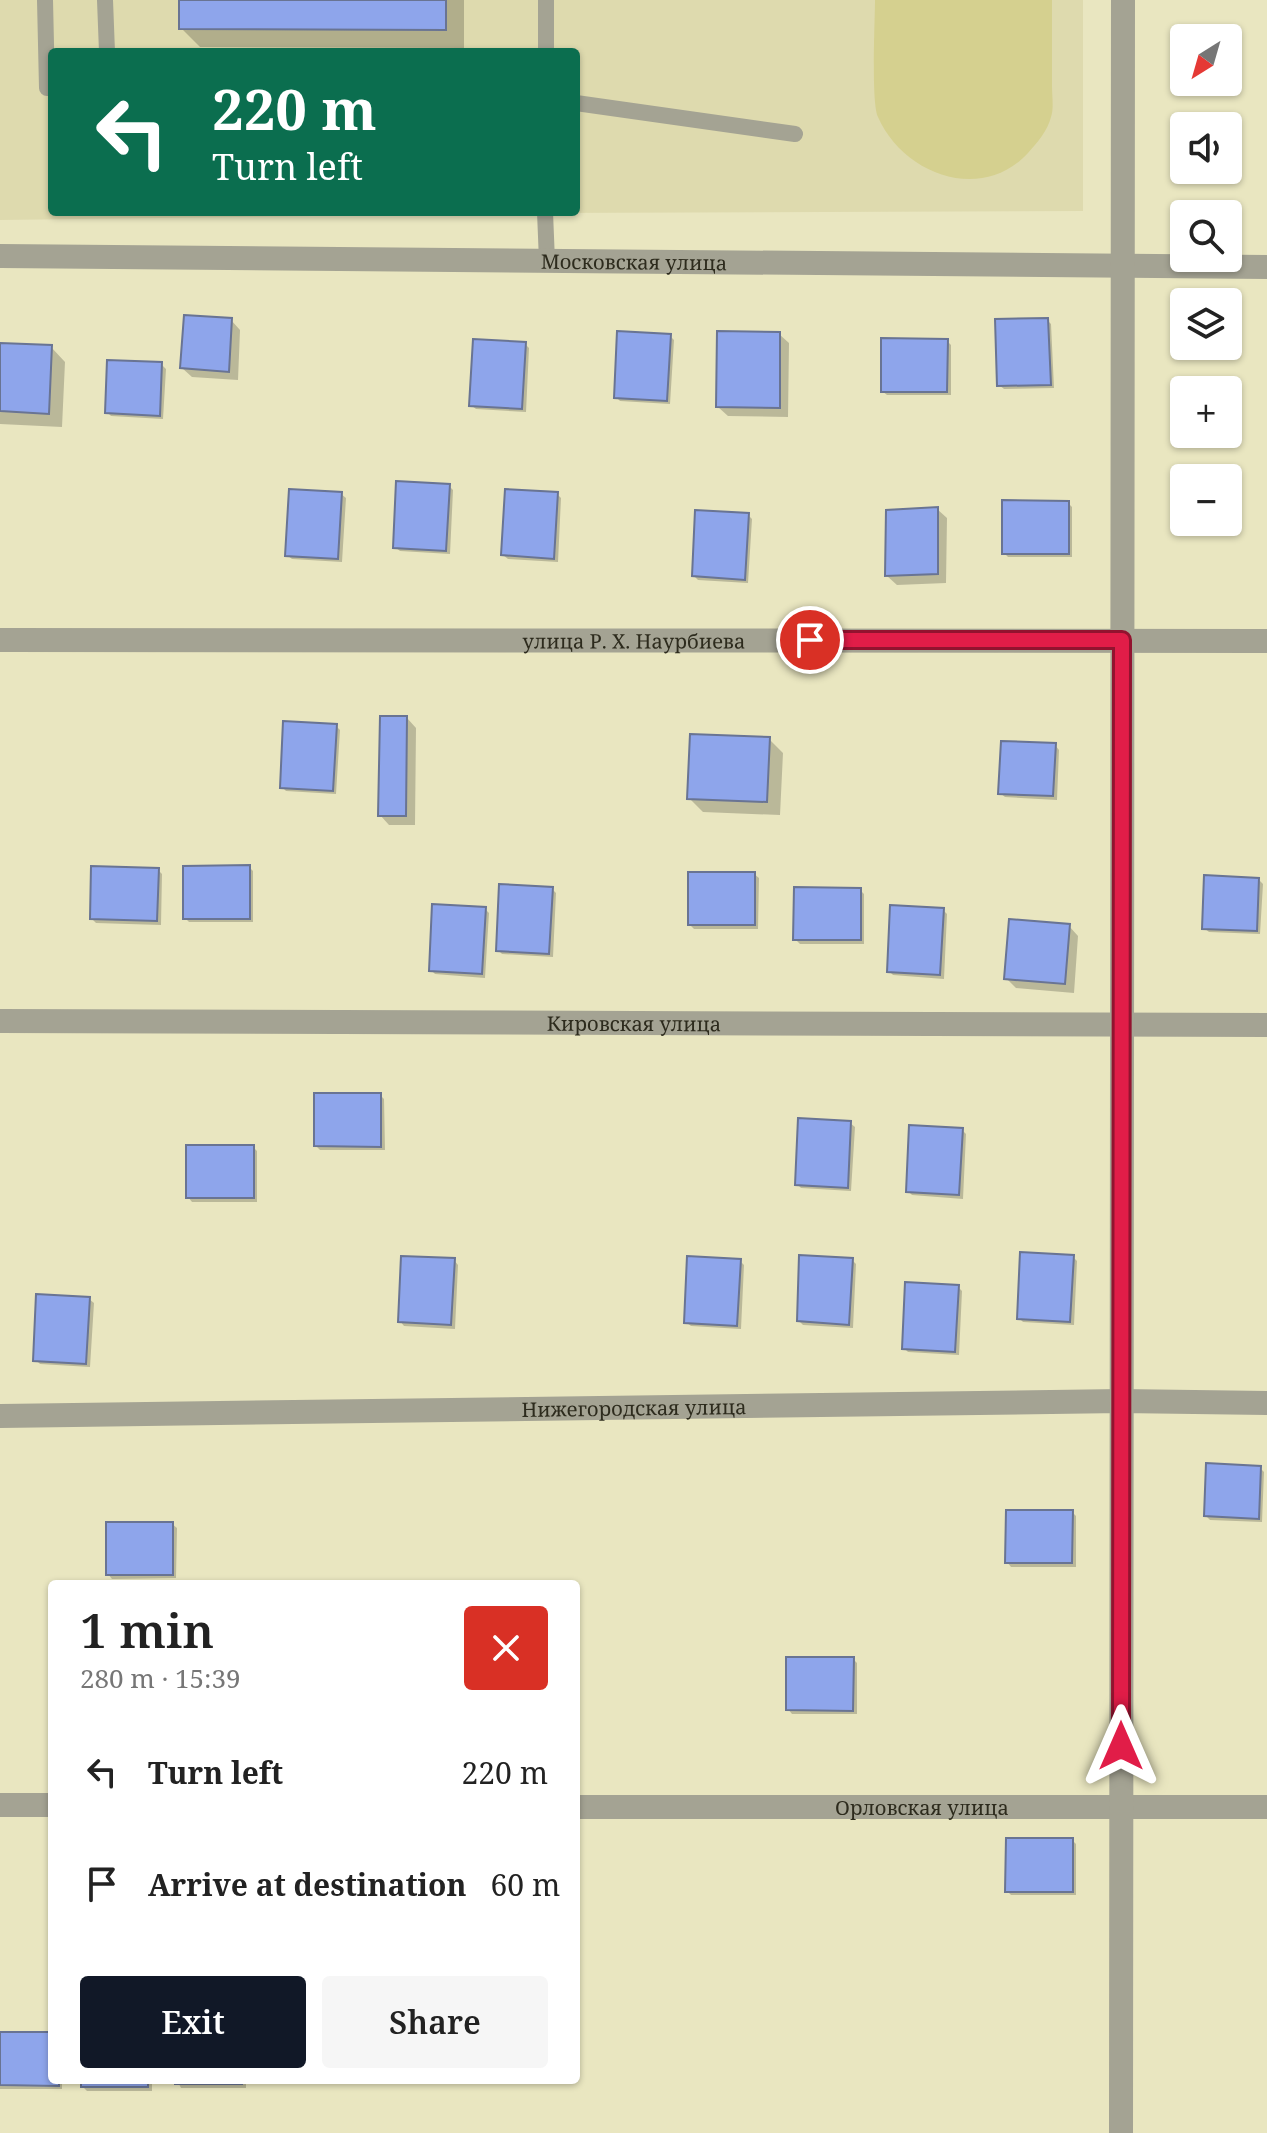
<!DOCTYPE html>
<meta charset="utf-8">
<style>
:root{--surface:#fff;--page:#f6f6f6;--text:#222;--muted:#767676;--accent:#111827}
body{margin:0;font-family:"Noto Serif",serif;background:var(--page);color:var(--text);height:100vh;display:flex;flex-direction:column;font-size:30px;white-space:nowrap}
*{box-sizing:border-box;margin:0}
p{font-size:26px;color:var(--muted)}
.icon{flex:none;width:44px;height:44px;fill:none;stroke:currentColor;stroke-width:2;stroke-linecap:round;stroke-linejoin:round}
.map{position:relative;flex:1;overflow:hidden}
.details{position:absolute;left:48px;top:1580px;width:532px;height:504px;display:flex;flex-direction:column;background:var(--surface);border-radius:8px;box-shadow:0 2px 6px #0004}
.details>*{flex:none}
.top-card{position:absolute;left:48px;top:48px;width:532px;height:168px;border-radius:8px;box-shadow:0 2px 6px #0004;background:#0b6e4f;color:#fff;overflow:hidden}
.needle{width:52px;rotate:217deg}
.controls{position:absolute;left:1170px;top:24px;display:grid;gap:16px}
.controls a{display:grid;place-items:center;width:72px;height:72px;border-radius:8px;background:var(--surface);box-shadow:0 2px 6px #0004;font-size:40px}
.pin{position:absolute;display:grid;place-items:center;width:68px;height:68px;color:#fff;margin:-34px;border:4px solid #fff;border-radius:50%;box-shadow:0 2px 8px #0007}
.me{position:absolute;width:88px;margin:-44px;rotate:0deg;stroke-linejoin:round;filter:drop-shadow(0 0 6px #0008)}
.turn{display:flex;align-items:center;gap:28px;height:168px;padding:0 32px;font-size:36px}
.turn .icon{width:104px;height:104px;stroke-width:2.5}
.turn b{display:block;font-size:56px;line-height:68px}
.round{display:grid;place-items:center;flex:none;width:84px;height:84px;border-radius:8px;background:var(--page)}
.overview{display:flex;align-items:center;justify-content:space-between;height:136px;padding:0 32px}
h1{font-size:48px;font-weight:600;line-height:60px}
.button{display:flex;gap:16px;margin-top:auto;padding:16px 32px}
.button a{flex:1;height:92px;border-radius:8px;background:var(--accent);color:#fff;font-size:32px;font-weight:600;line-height:92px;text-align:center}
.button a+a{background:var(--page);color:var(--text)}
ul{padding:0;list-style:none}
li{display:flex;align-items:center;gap:24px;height:112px;padding:0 32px}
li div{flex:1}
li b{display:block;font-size:30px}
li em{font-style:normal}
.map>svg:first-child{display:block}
</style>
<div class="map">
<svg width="1267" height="2133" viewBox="0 0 1267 2133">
<rect width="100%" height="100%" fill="#e9e6c0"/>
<path fill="#dedaae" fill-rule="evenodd" d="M0 0H1083V211L545 213 0 220ZM52 52H576V212H52Z"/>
<path fill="#d5d08f" d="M875 0H1052C1052 29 1052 57 1052 86 1052 96 1054 108 1051 117 1048 130 1037 143 1028 153 981 204 903 174 878 117 871 102 875 21 875 0Z"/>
<path fill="#0003" d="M181 0H464V48L200 47 181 28Z
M231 320 240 330 238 380 192 377 182 368Z
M1047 320 1051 324 1054 388 1004 389 999 385Z
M779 334 789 343 788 417 728 416 718 407Z
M670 336 674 340 670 404 620 401 616 397Z
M947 341 951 345V395H887L882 391Z
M525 344 529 348 526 412 476 409 471 405Z
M0 345 51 347 65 362 62 427 0 424Z
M161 364 166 369 163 419 111 416 107 412Z
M449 486 453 490 450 554 400 551 395 547Z
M341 494 346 498 342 562 292 559 287 555Z
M557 494 561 498 558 562 508 559 503 555Z
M1068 503 1072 507V557H1008L1004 553Z
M937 509 947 518 946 583 897 585 887 576Z
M748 515 752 519 748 583 698 580 694 576Z
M407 718 416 728 415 825H389L380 815Z
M336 726 340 730 336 794 286 791 282 787Z
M769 739 783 753 780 815 703 812 689 798Z
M1055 745 1059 750 1057 800 1005 797 1000 793Z
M249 867 253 871V922H189L185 918Z
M158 870 162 874 161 925 96 923 92 919Z
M754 874 759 878 758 929H694L690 925Z
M1259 880 1263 884 1260 934 1209 932 1204 928Z
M552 889 556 893 553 957 502 954 498 950Z
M860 890 864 894V944H800L795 939Z
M485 909 489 913 485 978 435 974 431 970Z
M943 910 947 914 944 979 893 975 889 971Z
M1069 926 1078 936 1074 993 1016 988 1006 978Z
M380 1095 384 1099 385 1150H320L316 1146Z
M850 1123 855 1127 851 1191 801 1188 797 1184Z
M962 1130 966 1134 963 1199 912 1195 908 1191Z
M253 1147 257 1151V1202H192L188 1197Z
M1073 1257 1077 1261 1074 1325 1023 1322 1019 1318Z
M454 1260 458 1265 455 1329 404 1326 400 1321Z
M852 1260 856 1264 853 1328 803 1325 799 1321Z
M740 1261 744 1265 741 1329 691 1326 686 1322Z
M958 1287 962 1291 959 1355 908 1352 904 1348Z
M89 1299 94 1303 90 1367 40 1364 36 1360Z
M1260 1468 1264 1472 1262 1522 1210 1520 1206 1516Z
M1072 1512 1076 1516V1567H1011L1007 1562Z
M172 1524 177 1528 176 1578 112 1579 108 1574Z
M853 1659 857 1663V1714H792L788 1709Z
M1072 1840 1076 1844V1895H1011L1007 1891Z
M0 2034H52V2080H62V2089H0Z
M83 2080H152V2091H87L83 2087Z
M177 2080H246V2088H181Z"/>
<path fill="#8ea5eb" stroke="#697493" stroke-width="2" d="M179 0H446V30L179 29Z
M184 315 232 318 229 372 180 368Z
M1048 318 1051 385 997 386 995 319Z
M617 331 671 334 667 401 614 398Z
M717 331 780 332V408L716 407Z
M881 338 948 339 947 392H881Z
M473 339 526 342 522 409 469 406Z
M0 343 52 345 49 414 0 411Z
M107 360 162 362 160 416 105 413Z
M396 481 450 484 446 551 393 548Z
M289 489 342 492 338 559 285 556Z
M505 489 558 492 554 559 501 555Z
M1002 500 1069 501V554H1002Z
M938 507V574L885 576 886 510Z
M695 510 749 513 745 580 692 576Z
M380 716H407L406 816H378Z
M283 721 337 724 333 791 280 788Z
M690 734 770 737 767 802 687 799Z
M1001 741 1056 743 1053 796 998 794Z
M250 865V919H183V866Z
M91 866 159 868 157 921 90 919Z
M688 872H755V925H688Z
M1204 875 1259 878 1257 931 1202 929Z
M499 884 553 887 549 954 496 951Z
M794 887 861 888V940H793Z
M432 904 486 907 482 974 429 971Z
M890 905 944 908 940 975 887 972Z
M1009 919 1070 924 1065 984 1004 979Z
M314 1093H381V1147L314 1146Z
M798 1118 851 1121 848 1188 795 1185Z
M909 1125 963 1128 959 1195 906 1192Z
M186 1145H254V1198H186Z
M1020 1252 1074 1255 1070 1322 1017 1319Z
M799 1255 853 1258 849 1325 797 1321Z
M401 1256 455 1258 451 1325 398 1322Z
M687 1256 741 1259 737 1326 684 1323Z
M905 1282 959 1285 955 1352 902 1349Z
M36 1294 90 1297 86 1364 33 1361Z
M1206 1463 1261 1466 1259 1519 1204 1516Z
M1006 1510H1073L1072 1563H1005Z
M106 1522H173V1575H106Z
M786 1657H854L853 1711 786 1710Z
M1006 1838H1073V1892H1005Z
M0 2032H52V2080H59V2086L0 2085Z
M81 2080H148V2087H81Z
M175 2080H242V2084H175Z"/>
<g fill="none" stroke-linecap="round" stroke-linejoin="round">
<path stroke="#a4a393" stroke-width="16" d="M45 0 47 88H52
M105 0 107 52
M546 52V0
M576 103 795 134
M545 212 547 261"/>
<g stroke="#a4a393" stroke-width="24">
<path id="s1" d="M0 256 1267 267"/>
<path id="s2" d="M0 640 1267 641"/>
<path id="s3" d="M0 1021 1267 1025"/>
<path id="s4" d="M0 1416 1121 1401 1267 1403"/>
<path d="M0 1805H52"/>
<path id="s5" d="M576 1807H1267"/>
<path d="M1121 2133 1123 0"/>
</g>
</g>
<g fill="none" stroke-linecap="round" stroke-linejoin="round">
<defs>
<path id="route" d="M810 640H1122L1121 1746"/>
</defs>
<use href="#route" stroke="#92132f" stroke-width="20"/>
<use href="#route" stroke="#e11d48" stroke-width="14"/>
</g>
<g text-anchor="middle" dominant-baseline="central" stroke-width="6" stroke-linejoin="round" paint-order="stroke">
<g font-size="20" fill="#2d2b1d" stroke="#fff">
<text stroke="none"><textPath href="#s1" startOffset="634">Московская улица</textPath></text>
<text stroke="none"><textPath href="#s2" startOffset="634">улица Р. Х. Наурбиева</textPath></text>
<text stroke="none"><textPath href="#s3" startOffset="634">Кировская улица</textPath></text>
<text stroke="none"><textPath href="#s4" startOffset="634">Нижегородская улица</textPath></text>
<text stroke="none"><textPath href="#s5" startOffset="346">Орловская улица</textPath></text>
</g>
</g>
</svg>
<div class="controls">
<a><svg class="needle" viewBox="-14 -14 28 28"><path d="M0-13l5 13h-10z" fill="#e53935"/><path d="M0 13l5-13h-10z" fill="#767676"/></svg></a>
<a><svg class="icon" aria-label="sound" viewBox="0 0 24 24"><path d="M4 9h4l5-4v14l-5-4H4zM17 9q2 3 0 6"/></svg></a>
<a><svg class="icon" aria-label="search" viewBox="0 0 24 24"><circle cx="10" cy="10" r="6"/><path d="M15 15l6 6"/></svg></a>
<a><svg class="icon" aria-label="layers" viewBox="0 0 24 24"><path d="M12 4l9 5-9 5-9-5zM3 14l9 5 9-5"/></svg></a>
<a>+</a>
<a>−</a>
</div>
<div class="pin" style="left:810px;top:640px;background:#d93025"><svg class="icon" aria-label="arrive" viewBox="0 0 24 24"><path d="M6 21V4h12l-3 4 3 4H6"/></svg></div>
<svg class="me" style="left:1121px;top:1746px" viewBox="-20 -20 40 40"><path d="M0-17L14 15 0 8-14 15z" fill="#e11d48" stroke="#fff" stroke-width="4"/></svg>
<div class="top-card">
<div class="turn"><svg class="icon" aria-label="left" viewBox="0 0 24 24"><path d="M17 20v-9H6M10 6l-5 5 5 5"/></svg><div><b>220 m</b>Turn left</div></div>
</div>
<section class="details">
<div class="overview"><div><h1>1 min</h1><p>280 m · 15:39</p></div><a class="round" style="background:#d93025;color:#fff"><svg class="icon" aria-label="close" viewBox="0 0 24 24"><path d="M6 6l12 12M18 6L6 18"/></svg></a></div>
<ul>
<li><svg class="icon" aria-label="left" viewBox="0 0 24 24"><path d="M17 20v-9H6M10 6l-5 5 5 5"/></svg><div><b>Turn left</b></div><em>220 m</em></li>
<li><svg class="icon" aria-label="arrive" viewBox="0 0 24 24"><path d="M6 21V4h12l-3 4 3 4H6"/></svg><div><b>Arrive at destination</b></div><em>60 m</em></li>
</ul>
<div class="button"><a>Exit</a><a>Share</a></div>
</section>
</div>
